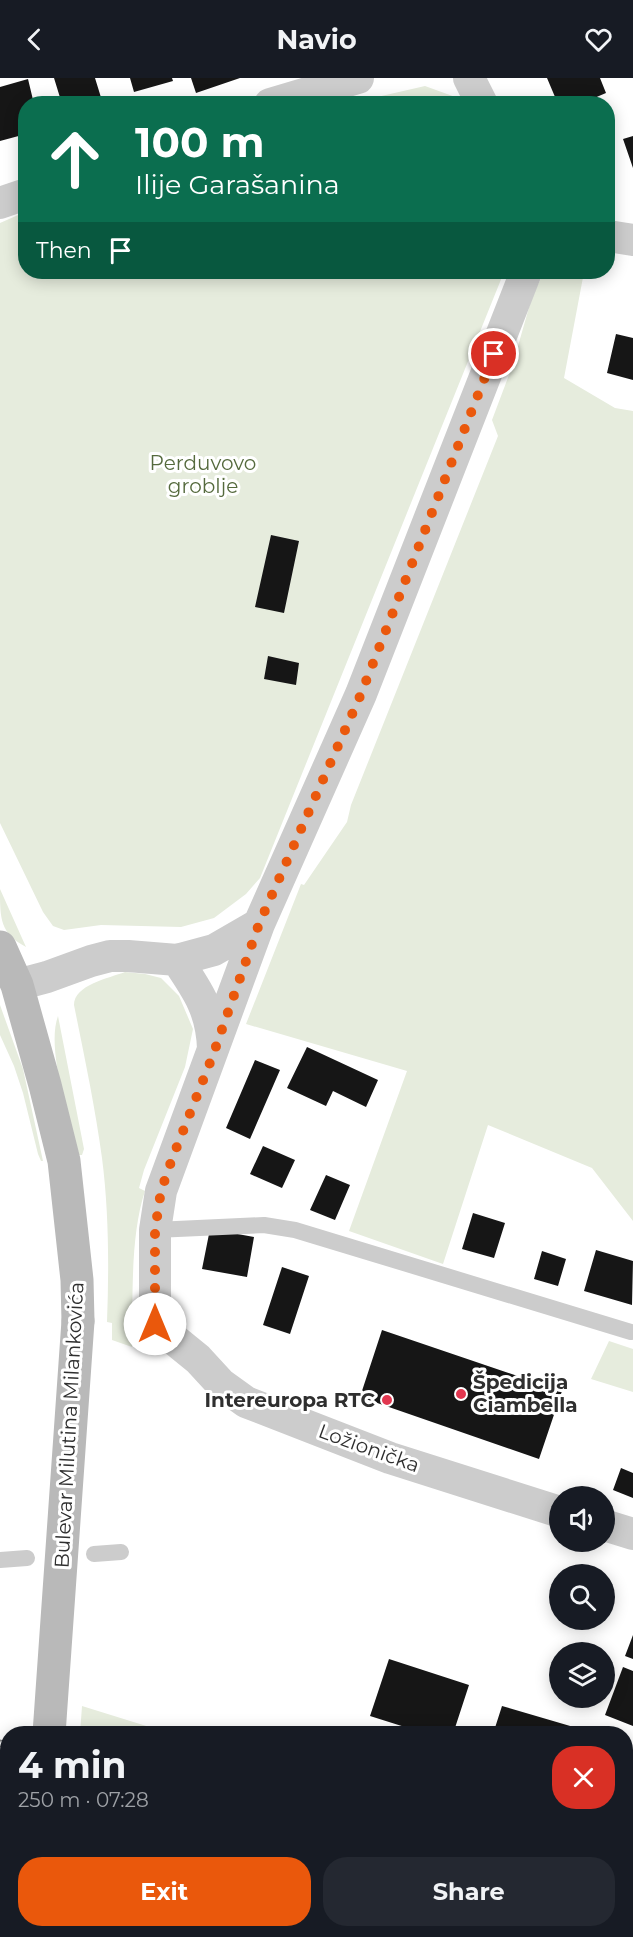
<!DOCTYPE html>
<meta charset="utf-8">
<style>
:root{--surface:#171b24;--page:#242831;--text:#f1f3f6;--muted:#9ea1a6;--accent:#ea580c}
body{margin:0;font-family:Montserrat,sans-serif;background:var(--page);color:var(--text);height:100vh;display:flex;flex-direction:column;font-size:22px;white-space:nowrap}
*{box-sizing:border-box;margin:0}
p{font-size:20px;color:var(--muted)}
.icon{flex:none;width:33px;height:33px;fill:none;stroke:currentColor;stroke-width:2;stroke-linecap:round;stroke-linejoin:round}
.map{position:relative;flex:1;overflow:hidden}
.panel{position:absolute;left:0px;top:1648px;width:633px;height:212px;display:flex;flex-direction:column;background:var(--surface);border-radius:24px 24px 0 0;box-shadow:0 3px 15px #0003}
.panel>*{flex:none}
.banner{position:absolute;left:18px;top:18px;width:597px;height:183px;border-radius:24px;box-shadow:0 3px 15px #0003;background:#0b6e4f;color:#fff;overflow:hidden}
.fabs{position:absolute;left:549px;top:1408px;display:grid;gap:12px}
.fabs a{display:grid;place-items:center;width:66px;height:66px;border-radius:50%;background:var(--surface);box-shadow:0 3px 15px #0003;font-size:30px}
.pin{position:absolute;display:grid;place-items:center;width:51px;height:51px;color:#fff;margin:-26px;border:3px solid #fff;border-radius:50%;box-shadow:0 2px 6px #0007}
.me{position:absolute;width:66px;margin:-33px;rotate:0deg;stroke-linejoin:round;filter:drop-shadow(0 0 4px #0008)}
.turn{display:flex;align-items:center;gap:21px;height:126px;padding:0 18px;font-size:27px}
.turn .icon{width:78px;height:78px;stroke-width:2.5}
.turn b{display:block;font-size:42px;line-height:51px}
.then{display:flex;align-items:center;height:57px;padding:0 18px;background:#0003;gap:12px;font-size:22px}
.round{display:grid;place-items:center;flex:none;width:63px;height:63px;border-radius:24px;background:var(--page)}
.headline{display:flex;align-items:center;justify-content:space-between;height:102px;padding:0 18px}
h1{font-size:36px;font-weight:700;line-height:45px}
.primary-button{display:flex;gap:12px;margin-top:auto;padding:12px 18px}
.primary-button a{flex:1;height:69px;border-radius:24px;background:var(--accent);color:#fff;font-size:24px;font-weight:700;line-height:69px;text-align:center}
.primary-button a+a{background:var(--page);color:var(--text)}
header{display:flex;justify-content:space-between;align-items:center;height:78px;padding:0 18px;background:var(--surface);font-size:27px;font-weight:700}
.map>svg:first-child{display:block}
</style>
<header><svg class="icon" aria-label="back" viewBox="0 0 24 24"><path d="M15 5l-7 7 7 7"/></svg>Navio<svg class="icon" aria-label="heart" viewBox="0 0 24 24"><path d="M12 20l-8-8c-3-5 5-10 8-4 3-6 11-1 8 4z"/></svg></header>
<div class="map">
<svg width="633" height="1859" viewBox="0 0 633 1859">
<rect width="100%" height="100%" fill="#fff"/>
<path fill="#e6ecdd" d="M425 8 458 20 461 25H351Z
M25 134 26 194H504L260 800 246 816 214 840 181 849 101 847 64 852 53 848 43 834 0 745V145Z
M544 194H584L564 300 615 330 633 333V1143L592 1090 488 1047 443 1186 349 1153 407 993 246 946 301 806 304 807 347 744 351 727 498 358 492 342 512 289 532 219Z
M0 811 26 869C0 855 0 841 0 811Z
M125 894 145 896 161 900 179 918 193 951 185 989 144 1092 139 1110 145 1113C130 1158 133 1221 132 1269L112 1262V1245L107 1244C109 1190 109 1134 102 1080 95 1028 84 977 74 927 74 907 109 900 125 894Z
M0 927 23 991 43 1083H41L38 1076 23 1015 14 988 0 957Z
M58 938 84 1071 82 1077H79L78 1073C69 1038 46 971 58 938Z
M609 1263 633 1271V1314L591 1301Z
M82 1628 172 1656H80Z
M633 1730V1832H626V1739L630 1737Z"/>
<path fill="#161616" d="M54 0H95L103 26H62Z
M130 0H172L173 3 134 14Z
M191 0H240L196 15Z
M547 0H600L606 15 580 26H558Z
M28 1 34 26H26V56L0 63V9Z
M633 58V90L623 61Z
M616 256 633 260V302L607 295Z
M271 457 299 463 284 535 255 529Z
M268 578 299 585 296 607 264 601Z
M307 969 378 1002 366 1029 333 1013 326 1028 287 1010Z
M255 982 280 992 250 1061 226 1050Z
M263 1068 295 1082 282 1110 250 1096Z
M326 1097 350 1107 335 1142 310 1132Z
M473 1135 505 1145 494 1180 462 1171Z
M210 1151 254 1159 247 1199 202 1191Z
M596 1172 633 1183 632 1227 584 1213Z
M542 1173 566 1181 558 1208 534 1201Z
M282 1189 309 1198 290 1256 263 1247Z
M382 1252 562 1313 539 1381 360 1319Z
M621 1390 633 1395V1420L613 1412Z
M633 1557V1581L625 1578Z
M389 1581 469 1607 453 1656H427L370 1638Z
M623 1589 633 1593V1648L605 1637Z
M502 1628 577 1650 575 1656H493Z"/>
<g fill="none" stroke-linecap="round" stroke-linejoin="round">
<path stroke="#ccc" stroke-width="16" d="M155 1152 264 1147 295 1152 631 1254
M94 1476 121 1474
M0 1482 27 1480"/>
<path stroke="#ccc" stroke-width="32" d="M469 0 482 26
M270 26 358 0
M0 125 26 116
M608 158 633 162
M259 846 161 1113 155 1152V1246L198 1281 221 1306 246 1324 390 1380 560 1434
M177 882C198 913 212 933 213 971
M17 907 47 899 91 883 110 878H128L177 882 214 872 259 846 361 616 526 194
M604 1447 633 1456"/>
<path stroke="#b9b9b9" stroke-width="33" d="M0 869 17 907 45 1007 64 1083 77 1202 78 1243
M34 1859V1852"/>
<defs>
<path id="rail" d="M0 1665 8 1668
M0 1693 8 1696
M423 1852 443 1859"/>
</defs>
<use href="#rail" stroke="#848484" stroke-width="7"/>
<use href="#rail" stroke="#fff" stroke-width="4.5" stroke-dasharray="14" stroke-linecap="butt"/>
<path stroke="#b9b9b9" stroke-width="33" d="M49 1656 78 1243"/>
</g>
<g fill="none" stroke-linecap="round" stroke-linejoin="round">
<path stroke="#ea580c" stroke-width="10" stroke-dasharray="0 18" d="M155 1246V1152L161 1113 172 1081 213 977 259 846 361 616 494 276"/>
</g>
<g fill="#e1364f" stroke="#fff" stroke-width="2">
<circle cx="461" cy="1316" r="6"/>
<circle cx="387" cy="1322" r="6"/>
</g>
<g text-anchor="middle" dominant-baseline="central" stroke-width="6" stroke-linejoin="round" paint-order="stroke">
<g font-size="20" fill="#556a3d" stroke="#fff">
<text x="203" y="385">Perduvovo<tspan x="203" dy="23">groblje</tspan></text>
</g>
<g font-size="20" font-weight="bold" fill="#2f2f2f" stroke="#fff" text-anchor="start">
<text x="473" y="1304">Špedicija<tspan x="473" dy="23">Ciambella</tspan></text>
<text x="375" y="1322" text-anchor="end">Intereuropa RTC</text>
</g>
<g font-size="20" fill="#2f2f2f" stroke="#fff">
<text transform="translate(69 1347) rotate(-87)">Bulevar Milutina Milankovića</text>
<text transform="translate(369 1370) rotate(20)">Ložionička</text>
</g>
</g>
</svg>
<div class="fabs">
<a><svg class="icon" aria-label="sound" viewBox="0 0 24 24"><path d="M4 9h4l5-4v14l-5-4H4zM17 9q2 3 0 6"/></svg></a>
<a><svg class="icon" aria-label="search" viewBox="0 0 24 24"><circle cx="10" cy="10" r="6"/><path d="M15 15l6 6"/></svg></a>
<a><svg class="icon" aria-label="layers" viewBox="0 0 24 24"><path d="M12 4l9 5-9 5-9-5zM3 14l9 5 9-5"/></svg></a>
</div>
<div class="pin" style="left:494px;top:276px;background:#d93025"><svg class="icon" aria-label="arrive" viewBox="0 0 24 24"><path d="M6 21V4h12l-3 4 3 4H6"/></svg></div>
<svg class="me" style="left:155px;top:1246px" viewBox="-20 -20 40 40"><circle r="19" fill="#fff"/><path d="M0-13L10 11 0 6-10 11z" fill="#ea580c"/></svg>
<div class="banner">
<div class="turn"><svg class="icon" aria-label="ahead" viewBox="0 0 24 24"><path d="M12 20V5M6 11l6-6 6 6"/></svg><div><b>100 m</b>Ilije Garašanina</div></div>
<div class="then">Then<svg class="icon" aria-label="arrive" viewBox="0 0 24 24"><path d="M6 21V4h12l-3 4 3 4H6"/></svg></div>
</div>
<section class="panel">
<div class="headline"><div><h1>4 min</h1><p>250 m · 07:28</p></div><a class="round" style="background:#d93025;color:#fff"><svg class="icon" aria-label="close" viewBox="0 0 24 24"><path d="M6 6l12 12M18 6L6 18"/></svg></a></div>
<div class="primary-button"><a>Exit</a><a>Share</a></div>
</section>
</div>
